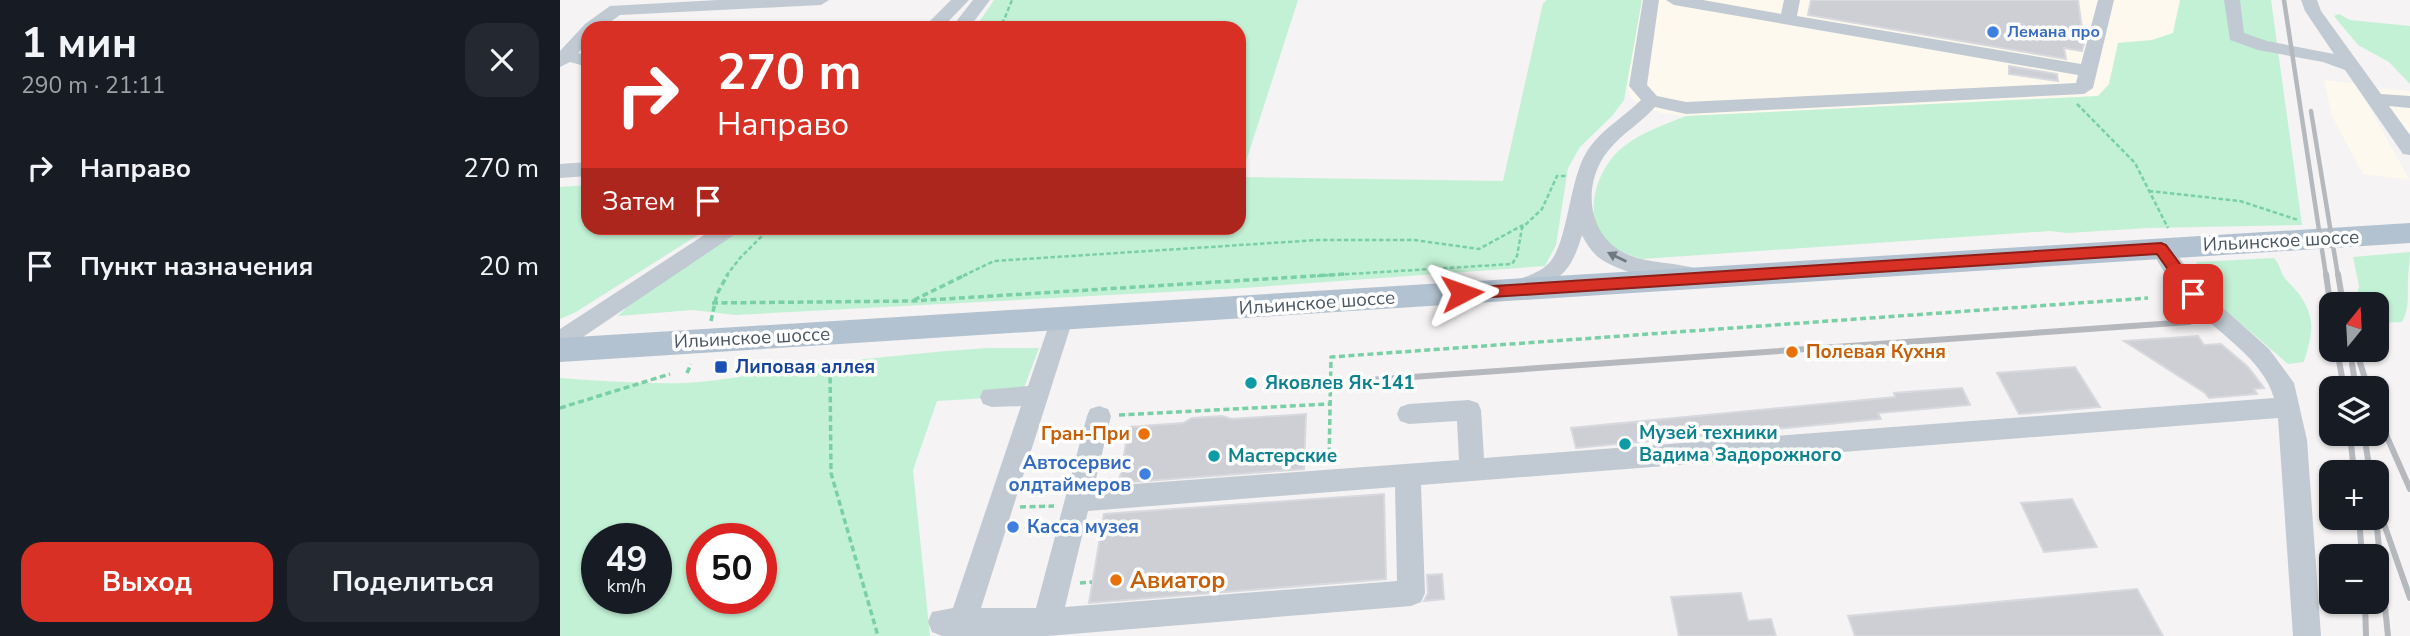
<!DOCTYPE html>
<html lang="ru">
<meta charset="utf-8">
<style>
:root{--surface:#171b24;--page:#242831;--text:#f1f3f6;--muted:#9ea1a6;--accent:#d93025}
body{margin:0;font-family:"Nunito Sans",sans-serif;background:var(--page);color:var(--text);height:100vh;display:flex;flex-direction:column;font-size:26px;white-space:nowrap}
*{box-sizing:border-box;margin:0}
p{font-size:23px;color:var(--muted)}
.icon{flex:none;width:38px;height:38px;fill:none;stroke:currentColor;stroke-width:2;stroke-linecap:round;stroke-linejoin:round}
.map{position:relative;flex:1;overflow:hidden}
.drawer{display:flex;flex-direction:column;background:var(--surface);width:560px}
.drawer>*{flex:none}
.guide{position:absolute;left:21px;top:21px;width:665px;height:214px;border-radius:21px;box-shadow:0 2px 5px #0004;background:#d93025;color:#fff;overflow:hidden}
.needle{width:46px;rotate:18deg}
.controls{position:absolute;left:1759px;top:292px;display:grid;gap:14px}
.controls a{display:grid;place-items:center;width:70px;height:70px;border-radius:14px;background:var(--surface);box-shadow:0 2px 5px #0004;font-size:35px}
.speed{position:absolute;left:21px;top:523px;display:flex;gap:14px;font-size:35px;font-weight:700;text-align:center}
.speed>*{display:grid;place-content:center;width:91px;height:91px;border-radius:50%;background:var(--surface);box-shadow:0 2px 5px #0004;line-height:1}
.speed small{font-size:18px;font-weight:400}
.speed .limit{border:10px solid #d22;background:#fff;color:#111}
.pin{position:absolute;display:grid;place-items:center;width:60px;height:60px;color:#fff;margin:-30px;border-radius:14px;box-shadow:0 4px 10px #0006}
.me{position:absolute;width:77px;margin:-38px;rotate:86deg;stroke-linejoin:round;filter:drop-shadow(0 0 5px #0008)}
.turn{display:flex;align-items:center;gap:24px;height:147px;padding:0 21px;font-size:32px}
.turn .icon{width:91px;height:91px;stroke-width:2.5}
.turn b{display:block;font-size:49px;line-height:60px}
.then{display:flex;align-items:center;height:66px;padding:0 21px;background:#0003;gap:14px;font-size:26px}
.round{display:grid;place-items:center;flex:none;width:74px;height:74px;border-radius:21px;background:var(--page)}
.overview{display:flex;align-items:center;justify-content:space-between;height:119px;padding:0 21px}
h1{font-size:42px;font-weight:700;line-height:52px}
.cta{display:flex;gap:14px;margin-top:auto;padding:14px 21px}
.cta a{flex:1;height:80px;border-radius:21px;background:var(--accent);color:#fff;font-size:28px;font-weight:700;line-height:80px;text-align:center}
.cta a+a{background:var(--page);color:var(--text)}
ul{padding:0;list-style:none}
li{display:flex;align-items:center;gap:21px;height:98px;padding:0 21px}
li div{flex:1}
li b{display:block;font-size:26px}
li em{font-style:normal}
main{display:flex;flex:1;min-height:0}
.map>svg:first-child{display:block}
</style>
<main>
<section class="drawer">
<div class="overview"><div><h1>1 мин</h1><p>290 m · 21:11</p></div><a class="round"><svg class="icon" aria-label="close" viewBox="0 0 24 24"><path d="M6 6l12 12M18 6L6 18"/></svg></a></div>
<ul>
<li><svg class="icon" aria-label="right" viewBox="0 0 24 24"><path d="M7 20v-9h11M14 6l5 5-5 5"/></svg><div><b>Направо</b></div><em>270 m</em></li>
<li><svg class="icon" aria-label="arrive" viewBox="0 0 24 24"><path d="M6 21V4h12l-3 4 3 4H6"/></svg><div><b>Пункт назначения</b></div><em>20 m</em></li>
</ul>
<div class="cta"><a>Выход</a><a>Поделиться</a></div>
</section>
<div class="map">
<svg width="1850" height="636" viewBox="0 0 1850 636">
<rect width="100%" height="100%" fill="#f5f3f3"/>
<path fill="#fdf9ef" d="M1082 0H1620L1613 33 1592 40 1558 43 1549 84 1538 96 1126 116 1101 113 1085 107 1071 98 1067 86Z
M1764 80 1796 84 1850 180 1803 174 1772 116Z
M1816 88 1850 91V135Z"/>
<path fill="#c3f1d5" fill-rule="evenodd" d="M434 0H738L681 177 943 181 983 3 987 0H1082L1064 100 1052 116 1020 147 1008 168 996 245 985 266 684 288 175 315 133 310 58 316 72 302 180 228H679V28H415Z
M1620 0H1711L1742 225 1588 228 1507 233 1490 231 1082 259C1074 256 1064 254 1056 249 1018 226 1034 170 1063 147 1082 132 1104 125 1126 116L1538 96 1549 84 1558 43 1592 40 1613 33Z
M1779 14 1790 20 1850 26V84L1829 62 1798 45 1774 16Z
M28 185V228H149L16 312 0 319V187Z
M1850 252C1850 262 1848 271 1848 280 1847 297 1850 306 1842 322L1817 323 1816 304H1800L1796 300 1799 286 1793 257Z
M1714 258C1720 264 1720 271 1724 277 1728 283 1735 288 1739 294 1757 320 1752 333 1744 362L1728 364 1663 308 1640 273 1636 262Z
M428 348H479L461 396 377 401 353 470 370 636H0V378C41 381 82 384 124 383 167 381 209 371 251 365 310 358 369 352 428 348ZM37 539H96V598H37ZM142 539H201V598H142Z"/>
<path fill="#cdcfd5" stroke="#d7d9de" stroke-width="2" d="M1251 0H1518L1524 44 1522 51 1504 48 1506 59 1248 15Z
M1449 66 1497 74 1498 81 1449 74Z
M1638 336 1644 345 1661 344 1688 367 1704 388 1694 389 1697 394 1649 398 1645 393 1564 341Z
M1515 367 1540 407 1459 414 1437 373Z
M1402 388 1410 405 1318 413 1321 419 1016 448 1011 428 1335 397 1334 393Z
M746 414 744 469 559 483 569 427 623 423 632 418 662 416 672 419Z
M824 494 826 579 529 603 544 514Z
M1512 499 1537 547 1484 552 1461 503Z
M882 574 884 599 864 601 868 593 867 575Z
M1577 589 1603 636H1295L1288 616Z
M1181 593 1188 621 1211 619 1216 636H1119L1111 597Z"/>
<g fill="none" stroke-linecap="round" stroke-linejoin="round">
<path stroke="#7ad0a6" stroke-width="2.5" stroke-dasharray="4.5 2.5" stroke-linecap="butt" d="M436 28 444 20 452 0
M1517 104 1575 163 1608 228
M1589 191 1680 201 1738 220
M166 276 180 258 210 228
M403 276 434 261 758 240H854L919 249 963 225
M757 276 952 264 957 256 962 228 982 209 997 176H1008"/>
<path stroke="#7ad0a6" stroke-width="3.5" stroke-dasharray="6 3.5" stroke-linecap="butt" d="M354 300 407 274
M152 303 352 301 785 274
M151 321 157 294 168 274
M270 368 271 473 318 636
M127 373 131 364
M0 408 110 374
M559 415 770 404
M769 463 771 357 1588 298
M460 507 494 506
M520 583 532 582"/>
<path fill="#c1cad2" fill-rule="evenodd" d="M158 0H269L261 5 60 15 42 28H28V42L18 53 28 56V67L10 62 0 67V51L25 24 50 6Z
M391 0H409L382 28H363Z
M413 0H430L409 28H391Z
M1083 0H1099L1087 85 1097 96 1126 102 1516 83 1518 75 1114 5 1106 0H1143L1221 14 1224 0H1240L1237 16 1521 64 1538 0H1554L1533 88 1524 94 1126 114 1095 107C1081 123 1061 134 1048 151 1021 184 1027 238 1069 255 1091 264 1115 262 1138 269L1141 275 1138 281C1115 288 1057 272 1038 257 1031 251 1026 243 1022 235 1012 268 1004 278 973 291 963 295 956 299 946 296L943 290 946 284C960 278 980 274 990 262 1008 241 1009 182 1026 153 1039 131 1063 118 1081 100L1069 86Z
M1664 0H1680L1684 33 1707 41 1774 54 1745 11 1741 0H1757L1761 11 1821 94 1850 96V108L1829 106 1850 135V155L1843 154 1785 70 1763 62 1698 50 1670 40Z
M28 162V176L0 178V164Z
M155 228H181L177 233 8 347 0 350V329Z
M1601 240 1609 243 1641 288 1709 349 1734 383 1747 440 1761 636H1733L1718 418 861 485 865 593 861 602 851 606 487 636H382L372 632 368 622 372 612 393 608 461 406 432 407 423 404 420 397 423 390 468 386 491 319 494 313 502 310 510 313 513 319 421 608H476L527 416 530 409 539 406 548 409 551 416 534 487 899 460 897 421 849 424 840 421 837 414 840 407 849 404 909 400 918 403 921 410 924 458 1714 398C1703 358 1655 331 1627 302 1613 287 1600 266 1590 248L1593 243ZM835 487 837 581 505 607 528 511Z"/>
<path fill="#b3c2d1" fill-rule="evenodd" d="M1850 223V243L0 362V338Z"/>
<path stroke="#b5b8bd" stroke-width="4.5" d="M1724 0 1766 276
M1751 111 1778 276"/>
<path stroke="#b5b8bd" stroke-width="6" d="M1766 274 1771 310
M1778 274 1783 304
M1777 350 1784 388
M1796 350 1808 388
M1792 364 1796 388
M795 381 1629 322
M1816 412 1850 489
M1790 434 1794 472
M1804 434 1810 472
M1816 501 1850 598
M1799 518 1802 556
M1816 518 1828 636
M1805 602 1806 636"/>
</g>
<defs><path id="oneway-solid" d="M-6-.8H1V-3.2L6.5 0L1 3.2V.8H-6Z" transform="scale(1.75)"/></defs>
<use fill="#6e7983" href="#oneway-solid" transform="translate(1057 257) rotate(-154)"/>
<path fill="#d93025" stroke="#8d1f18" stroke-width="2" d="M1601 243 1606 245 1639 290 1641 294 1639 298H1628L1597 254 902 299 894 293 902 288Z"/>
<g fill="#3f7fe0" stroke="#fff" stroke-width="2.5">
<circle cx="1433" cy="32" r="7"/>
<circle cx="585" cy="474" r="7"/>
<circle cx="453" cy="527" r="7"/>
</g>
<g fill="#e8710a" stroke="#fff" stroke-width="2.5">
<circle cx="1232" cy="352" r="7"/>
<circle cx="584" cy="434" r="7"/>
<circle cx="556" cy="580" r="7"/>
</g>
<rect fill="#1a4fb4" stroke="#fff" stroke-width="2.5" x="154" y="360" width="14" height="14" rx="3.5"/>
<g fill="#0f9aa8" stroke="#fff" stroke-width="2.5">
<circle cx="691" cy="383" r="7"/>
<circle cx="1065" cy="444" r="7"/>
<circle cx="654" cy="456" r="7"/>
</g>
<g text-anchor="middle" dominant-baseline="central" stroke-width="7" stroke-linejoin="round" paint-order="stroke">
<g font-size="16" font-weight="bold" fill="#366cbe" stroke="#fff" text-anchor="start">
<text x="1447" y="32">Лемана про</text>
</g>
<g font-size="19" fill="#4a5661" stroke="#fff">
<text transform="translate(1721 241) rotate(-3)">Ильинское шоссе</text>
<text transform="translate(757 303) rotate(-4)">Ильинское шоссе</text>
<text transform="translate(192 338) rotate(-3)">Ильинское шоссе</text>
</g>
<g font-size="19" font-weight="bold" fill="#c56008" stroke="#fff" text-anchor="start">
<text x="1246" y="352">Полевая Кухня</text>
<text x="570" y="434" text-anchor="end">Гран-При</text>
</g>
<g font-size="19" font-weight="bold" fill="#164399" stroke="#fff" text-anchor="start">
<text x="175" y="367">Липовая аллея</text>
</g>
<g font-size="19" font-weight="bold" fill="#0d838f" stroke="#fff" text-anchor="start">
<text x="705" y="383">Яковлев Як-141</text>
<text x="1079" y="433">Музей техники<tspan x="1079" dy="22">Вадима Задорожного</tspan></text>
<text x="668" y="456">Мастерские</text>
</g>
<g font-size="19" font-weight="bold" fill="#366cbe" stroke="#fff" text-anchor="end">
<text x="571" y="463">Автосервис<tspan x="571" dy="22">олдтаймеров</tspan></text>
<text x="467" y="527" text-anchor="start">Касса музея</text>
</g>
<g font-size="23" font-weight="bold" fill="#c56008" stroke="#fff" text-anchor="start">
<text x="570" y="580">Авиатор</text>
</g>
</g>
</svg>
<div class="controls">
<a><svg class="needle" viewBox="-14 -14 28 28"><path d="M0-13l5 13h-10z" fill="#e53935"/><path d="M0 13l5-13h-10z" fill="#9ea1a6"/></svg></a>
<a><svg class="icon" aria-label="layers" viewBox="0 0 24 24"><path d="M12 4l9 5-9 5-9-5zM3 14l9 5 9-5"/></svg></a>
<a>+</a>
<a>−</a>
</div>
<div class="speed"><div>49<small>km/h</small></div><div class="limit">50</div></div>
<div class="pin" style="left:1633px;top:294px;background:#d93025"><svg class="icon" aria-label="arrive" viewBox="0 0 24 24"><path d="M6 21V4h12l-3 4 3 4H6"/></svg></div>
<svg class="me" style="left:902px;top:293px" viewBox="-20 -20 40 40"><path d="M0-17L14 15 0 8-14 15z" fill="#d93025" stroke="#fff" stroke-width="4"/></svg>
<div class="guide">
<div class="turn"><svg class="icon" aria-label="right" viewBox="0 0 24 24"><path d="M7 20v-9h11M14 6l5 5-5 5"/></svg><div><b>270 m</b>Направо</div></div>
<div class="then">Затем<svg class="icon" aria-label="arrive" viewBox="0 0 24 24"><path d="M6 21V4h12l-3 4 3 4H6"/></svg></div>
</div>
</div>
</main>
